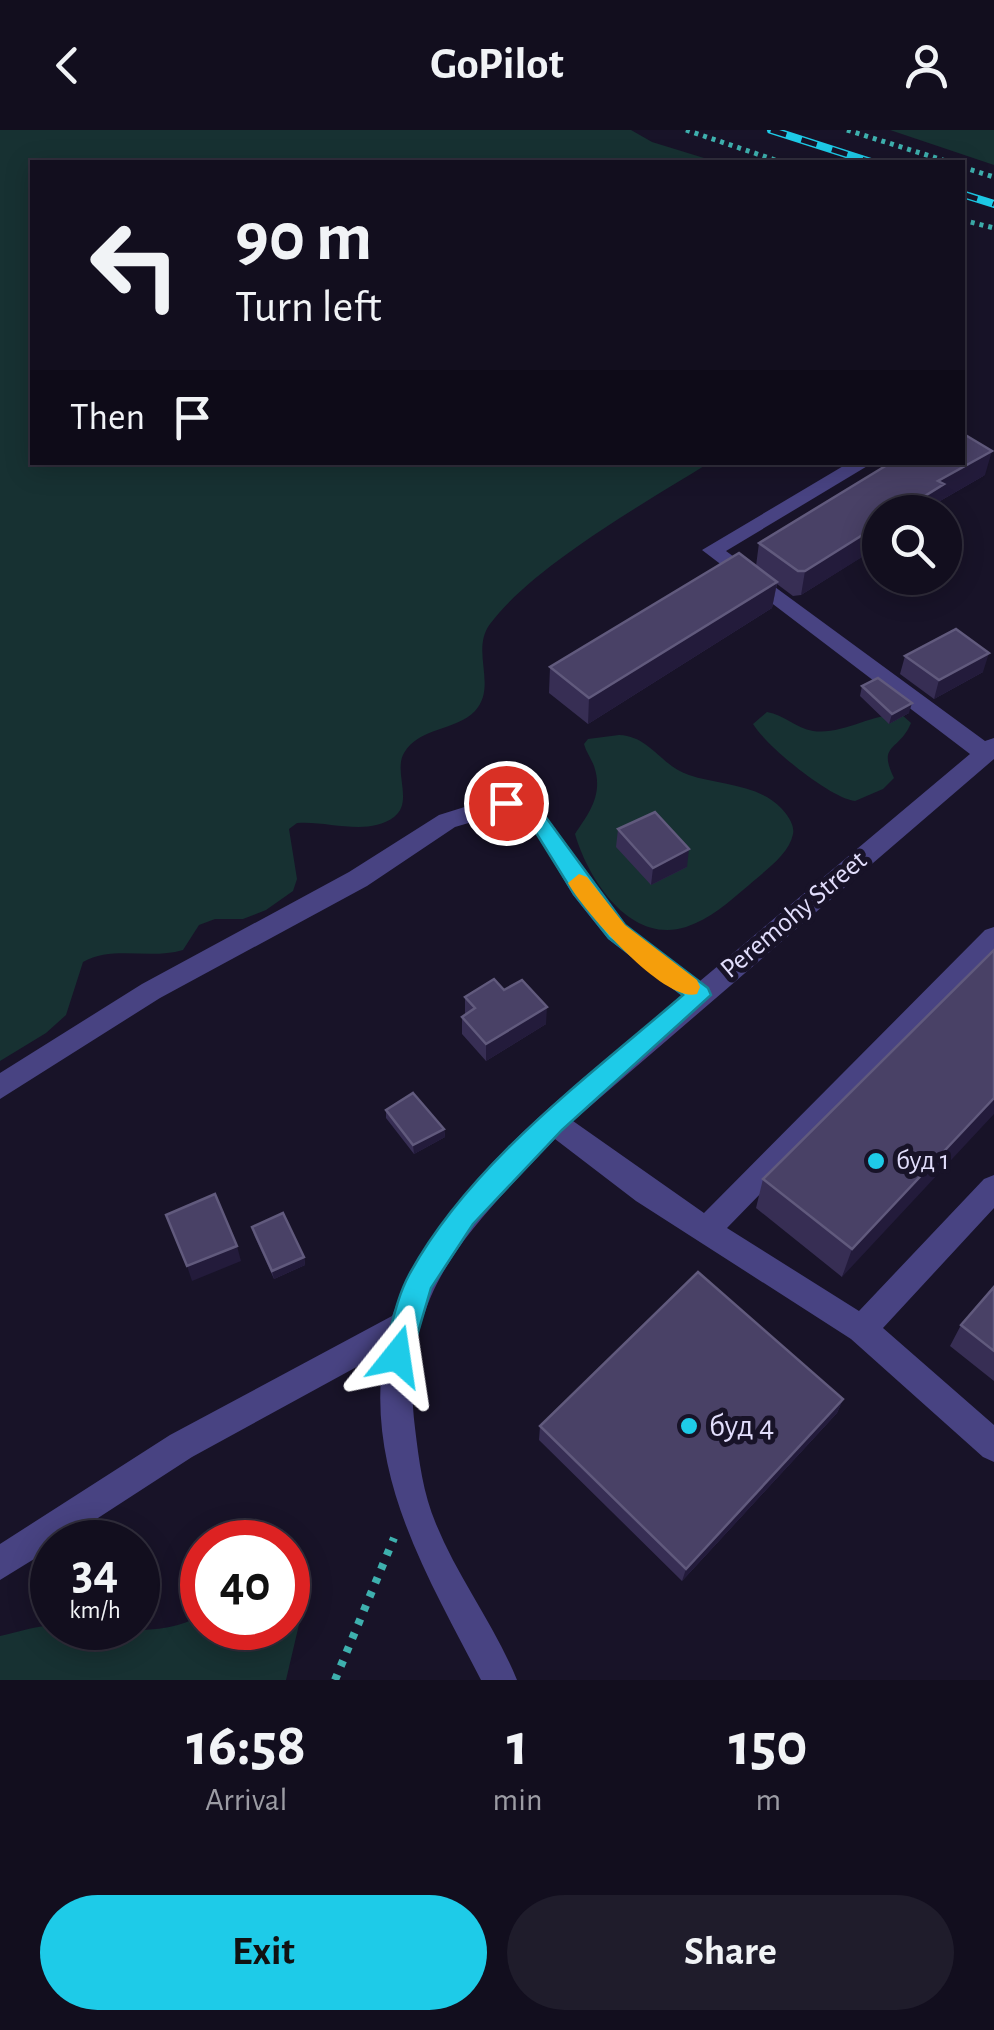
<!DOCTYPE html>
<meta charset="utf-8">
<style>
:root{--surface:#120e1e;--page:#1f1c2b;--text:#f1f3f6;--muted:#9c9ca4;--line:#312e3c;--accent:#1ecbe8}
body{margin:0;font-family:"Alegreya Sans",sans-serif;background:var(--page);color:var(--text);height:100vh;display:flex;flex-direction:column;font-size:38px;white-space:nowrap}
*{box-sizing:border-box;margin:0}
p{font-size:32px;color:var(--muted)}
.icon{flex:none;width:55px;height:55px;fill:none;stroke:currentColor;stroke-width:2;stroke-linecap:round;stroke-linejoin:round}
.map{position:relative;height:1550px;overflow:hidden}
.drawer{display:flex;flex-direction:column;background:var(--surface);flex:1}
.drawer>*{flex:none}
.guide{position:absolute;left:30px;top:30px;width:935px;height:305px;border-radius:0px;box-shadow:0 5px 25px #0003,0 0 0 2px var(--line);background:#120e1e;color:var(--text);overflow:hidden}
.fabs{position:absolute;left:862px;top:365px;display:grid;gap:20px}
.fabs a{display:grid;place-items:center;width:100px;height:100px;border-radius:50%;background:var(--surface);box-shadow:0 5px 25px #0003,0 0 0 2px var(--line);font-size:50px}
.speed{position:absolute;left:30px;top:1390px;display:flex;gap:20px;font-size:50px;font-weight:700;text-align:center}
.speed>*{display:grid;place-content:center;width:130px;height:130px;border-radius:50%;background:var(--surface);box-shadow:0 5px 25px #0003,0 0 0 2px var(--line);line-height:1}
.speed small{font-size:25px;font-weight:400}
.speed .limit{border:15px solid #d22;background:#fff;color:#111}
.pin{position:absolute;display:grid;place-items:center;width:85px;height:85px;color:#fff;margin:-42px;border:5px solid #fff;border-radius:50%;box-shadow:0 2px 10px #0007}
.me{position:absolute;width:110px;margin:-55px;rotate:15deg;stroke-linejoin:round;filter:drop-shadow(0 0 8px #0008)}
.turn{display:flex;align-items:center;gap:35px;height:210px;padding:0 40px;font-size:45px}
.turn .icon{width:130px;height:130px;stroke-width:2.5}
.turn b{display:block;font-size:70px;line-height:85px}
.then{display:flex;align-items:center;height:95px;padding:0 40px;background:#0003;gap:20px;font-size:38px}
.eta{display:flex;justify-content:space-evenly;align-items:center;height:170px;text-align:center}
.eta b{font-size:60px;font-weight:700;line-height:70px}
.button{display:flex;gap:20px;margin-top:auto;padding:20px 40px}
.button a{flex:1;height:115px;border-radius:60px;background:var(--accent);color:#111;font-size:40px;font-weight:700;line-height:115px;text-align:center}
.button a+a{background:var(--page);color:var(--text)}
header{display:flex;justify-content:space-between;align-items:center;height:130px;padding:0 40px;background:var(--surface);font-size:45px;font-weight:700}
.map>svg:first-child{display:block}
</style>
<header><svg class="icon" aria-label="back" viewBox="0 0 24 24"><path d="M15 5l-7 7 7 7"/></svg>GoPilot<svg class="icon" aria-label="person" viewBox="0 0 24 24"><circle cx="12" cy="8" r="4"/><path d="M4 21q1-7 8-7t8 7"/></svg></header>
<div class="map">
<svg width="994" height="1550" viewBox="0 0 994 1550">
<rect width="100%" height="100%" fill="#181328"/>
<path fill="#173132" d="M0 0H631L652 12 717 32H32V332L709 333C646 372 533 436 490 494 470 521 498 556 475 581 456 601 419 597 404 623 393 642 414 672 394 687 367 707 327 690 297 693L289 699 297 749 293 761 266 780 243 789H215L199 795 183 820C149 830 113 815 83 832L66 885 46 903 0 931Z
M890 0H994V35Z
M767 582C784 585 796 598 813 601 842 605 871 584 901 584L911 593C899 622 877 613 894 648L883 659 855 671C830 668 767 617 753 594Z
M619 605C650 606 661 636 689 645 718 655 759 654 781 678 787 684 795 695 793 704 789 725 763 742 749 755 729 772 710 789 686 797 630 815 588 749 575 704 588 684 604 665 594 636 591 628 586 622 584 614L588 609Z
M297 1440 305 1443 308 1456 286 1550H0V1506C15 1503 32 1497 47 1496 94 1496 157 1511 202 1485V1498H288V1441Z"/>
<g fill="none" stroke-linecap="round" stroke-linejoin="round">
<path stroke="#3eb0ae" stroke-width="5" stroke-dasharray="4 5" stroke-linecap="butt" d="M686 0 781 32
M847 0 949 32
M962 37 994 47
M962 90 994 98"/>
<path stroke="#3eb0ae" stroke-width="8" stroke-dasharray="6 9" stroke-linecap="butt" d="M335 1550 394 1408"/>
<path fill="#484382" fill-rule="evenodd" d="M850 332H874L726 421 985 611 994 608V629L573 991 704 1083 985 800 994 797V823L727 1098 859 1181 984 1049 994 1045V1078L883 1198 994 1295V1332L983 1327 851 1209 636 1071 555 1009C469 1100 398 1162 415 1298 419 1331 423 1363 436 1394 458 1448 495 1496 517 1550H481C428 1447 364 1344 384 1222L192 1327 61 1412H52V1418L0 1450V1414L170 1305 392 1186C443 1049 574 958 682 866L608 809 573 765 535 701 519 684 506 682 455 697 367 756 160 868 0 969V943L142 854 349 742 439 685 506 664 534 670 626 795 700 851 970 624 702 420Z"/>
<defs>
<path id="rail" d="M771 0 871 32
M962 64 994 74"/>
</defs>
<use href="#rail" stroke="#1ecbe8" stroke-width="8"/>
<use href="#rail" stroke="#181328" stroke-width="5" stroke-dasharray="16" stroke-linecap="butt"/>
</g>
<path fill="#372e54" d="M985 345 940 371 938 379 801 465 793 466 777 454 772 478 588 594 549 563 550 537 756 436 759 413Z
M905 526 983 542 934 569 900 544Z
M862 556 909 583 889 594 860 566Z
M618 699 687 737 651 755 616 717Z
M994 820 842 1147 756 1078 763 1049Z
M504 860 546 894 486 931 462 904V887L465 884V867Z
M386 980 444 999 445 1007 414 1024 386 988Z
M252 1097 304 1127 305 1135 274 1149 254 1105Z
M994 1157V1251L950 1216 961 1195Z
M843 1269 837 1283 682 1451 539 1310 540 1296Z"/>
<path fill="#231b3b" d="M992 321 985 345 940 371 938 379 933 382H899L938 351Z
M880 394V416L801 465 805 441Z
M777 452 772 478 588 594 589 568Z
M989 523 983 542 934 569 939 550Z
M912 573 909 583 889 594 892 584Z
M689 719 687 737 651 755 653 738Z
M547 877 546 894 486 931V914Z
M994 968V984L842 1147 852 1119Z
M444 999 445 1007 414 1024 413 1015Z
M237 1116 241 1131 192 1151 187 1136Z
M304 1127 305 1135 274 1149 272 1141Z
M843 1269 837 1283 682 1451 686 1439Z"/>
<path fill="#494166" stroke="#615a7d" stroke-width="2.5" d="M962 303 992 321 938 351 944 354 899 382H880V394L805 441H798L759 413 892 332H962Z
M739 423 777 452 589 568 550 537Z
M956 499 989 523 939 550 905 526Z
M878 548 912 573 892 584 862 556Z
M655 682 689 719 653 738 618 699Z
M994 820V968L852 1119 763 1049Z
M494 849 504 860 522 850 547 877 486 914 462 887 475 878 465 867Z
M413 963 444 999 413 1015 386 980Z
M215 1064 237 1116 187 1136 166 1085Z
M283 1083 304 1127 272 1141 252 1097Z
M698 1142 843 1269 686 1439 540 1296Z
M994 1157V1221L961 1195Z"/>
<path fill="#1ecbe8" stroke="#148497" stroke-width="2.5" d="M506 665 534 671 625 795 708 858 711 865 562 1000 473 1094 431 1158 411 1226 407 1236 397 1239 387 1236 383 1226C391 1200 396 1169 409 1145 469 1034 588 947 683 865L609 808 574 764 535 701 520 683 498 678 495 673 498 667Z"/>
<path fill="#f59e0b" d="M579 744 587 747 625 795 697 850 700 857 697 864C665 874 583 780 568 753Z"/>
<g fill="#1ecbe8" stroke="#181328" stroke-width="4">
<circle cx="876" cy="1031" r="10"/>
<circle cx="689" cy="1296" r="10"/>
</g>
<g text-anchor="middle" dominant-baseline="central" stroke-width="10" stroke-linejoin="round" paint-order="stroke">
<g font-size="28" fill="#e2defc" stroke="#181328">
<text transform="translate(794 785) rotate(-40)">Peremohy Street</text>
</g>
<g font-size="28" fill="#e2defc" stroke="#181328" text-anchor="start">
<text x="896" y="1031">буд 1</text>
</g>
<g font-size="32" fill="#e2defc" stroke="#181328" text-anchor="start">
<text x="709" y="1296">буд 4</text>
</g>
</g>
</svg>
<div class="fabs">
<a><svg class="icon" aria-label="search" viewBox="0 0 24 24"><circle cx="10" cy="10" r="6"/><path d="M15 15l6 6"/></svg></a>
</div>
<div class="speed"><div>34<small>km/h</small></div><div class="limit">40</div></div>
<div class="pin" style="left:506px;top:673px;background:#d93025"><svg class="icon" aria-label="arrive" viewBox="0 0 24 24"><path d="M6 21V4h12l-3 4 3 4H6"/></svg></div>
<svg class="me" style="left:397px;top:1226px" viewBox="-20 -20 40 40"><path d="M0-17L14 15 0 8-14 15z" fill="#1ecbe8" stroke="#fff" stroke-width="4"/></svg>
<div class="guide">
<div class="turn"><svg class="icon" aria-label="left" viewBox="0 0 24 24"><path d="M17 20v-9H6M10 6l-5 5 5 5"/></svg><div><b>90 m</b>Turn left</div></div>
<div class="then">Then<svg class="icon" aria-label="arrive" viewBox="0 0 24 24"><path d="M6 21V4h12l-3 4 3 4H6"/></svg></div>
</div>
</div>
<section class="drawer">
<div class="eta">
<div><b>16:58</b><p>Arrival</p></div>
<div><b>1</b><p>min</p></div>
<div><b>150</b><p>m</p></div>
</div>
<div class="button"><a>Exit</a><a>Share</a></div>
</section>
